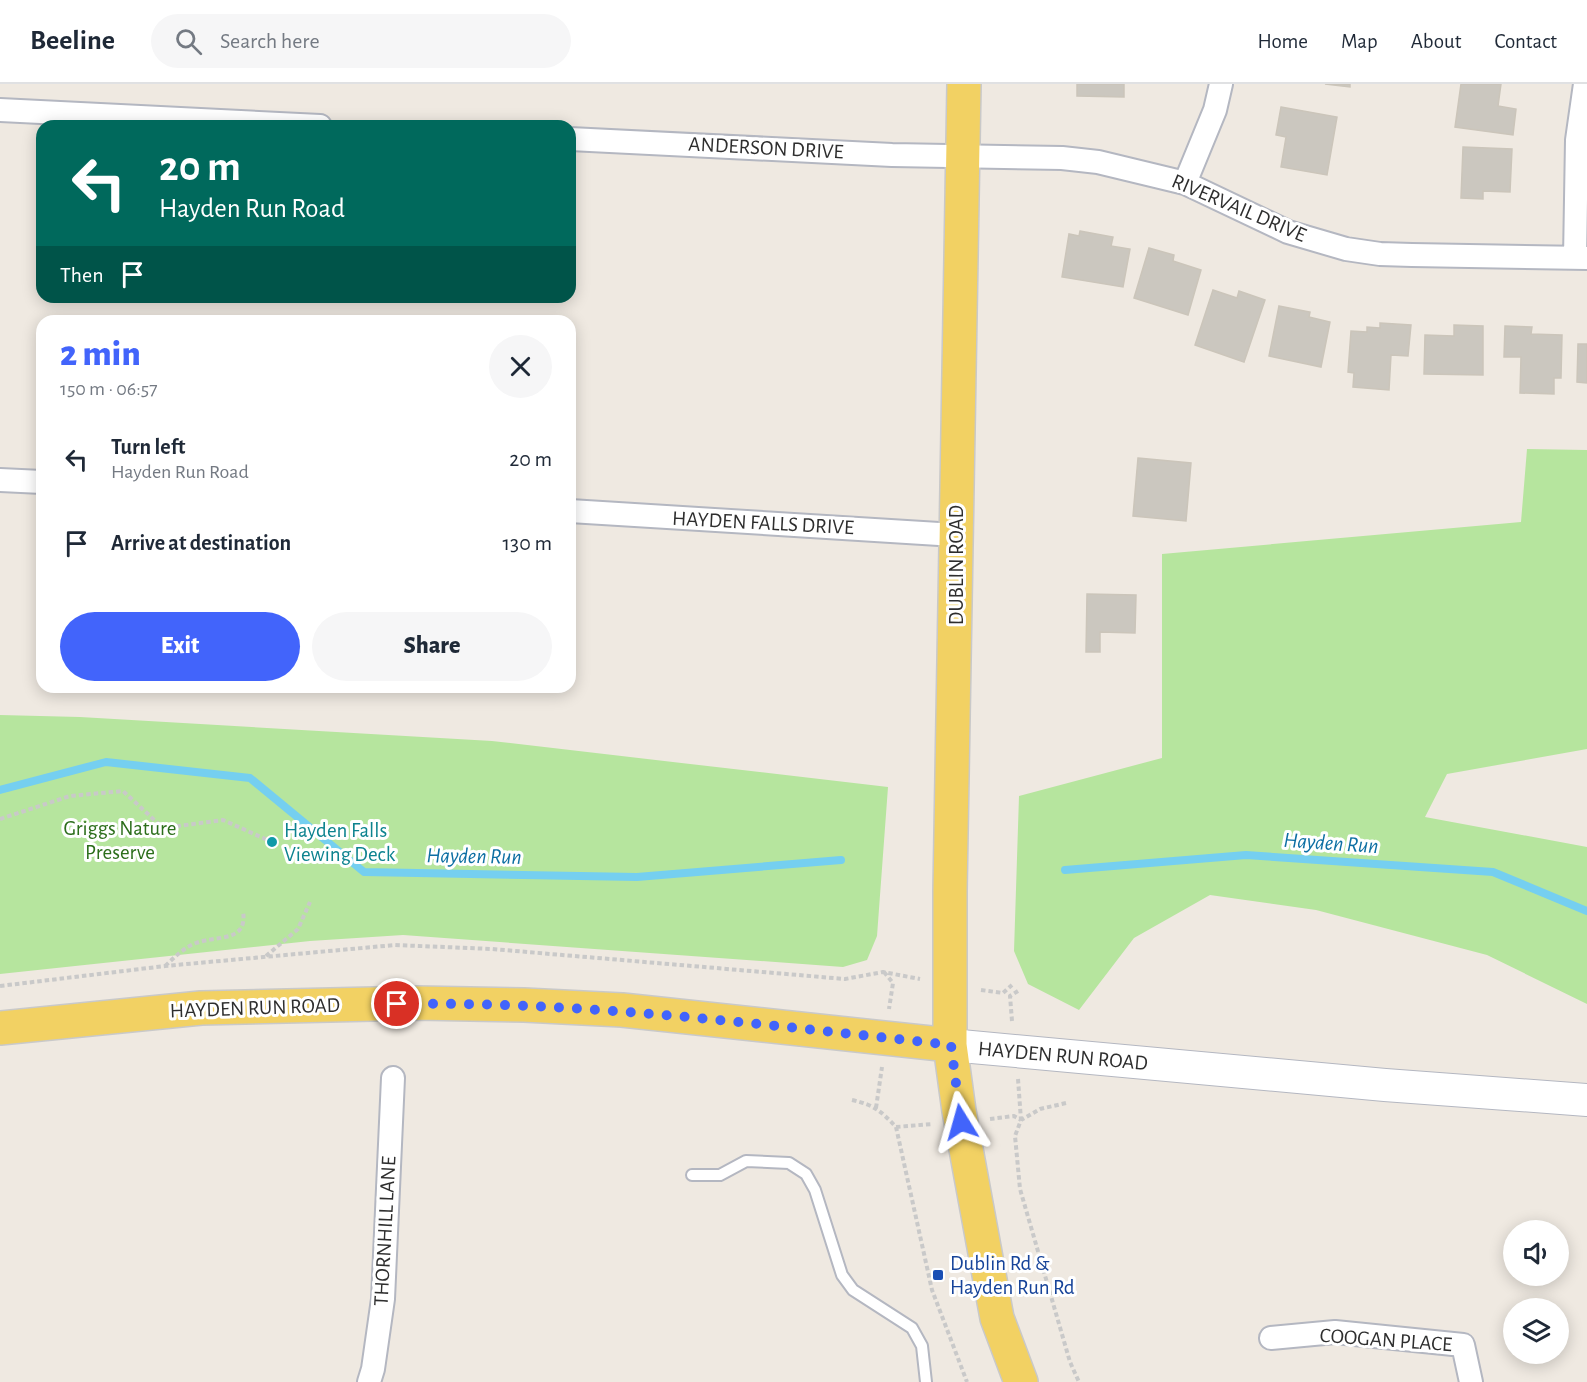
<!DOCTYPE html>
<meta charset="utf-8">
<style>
:root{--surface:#fff;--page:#f6f6f7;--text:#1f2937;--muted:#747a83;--line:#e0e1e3;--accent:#4264fb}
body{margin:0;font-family:"Alegreya Sans",sans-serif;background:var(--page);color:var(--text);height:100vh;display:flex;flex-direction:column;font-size:22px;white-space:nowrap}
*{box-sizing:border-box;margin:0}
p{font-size:20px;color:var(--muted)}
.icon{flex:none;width:33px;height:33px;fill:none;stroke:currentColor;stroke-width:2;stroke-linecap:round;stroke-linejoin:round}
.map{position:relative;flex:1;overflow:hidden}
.drawer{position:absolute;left:36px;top:231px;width:540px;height:378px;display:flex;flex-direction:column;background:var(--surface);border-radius:18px;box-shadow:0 3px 15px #0003}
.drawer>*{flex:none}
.top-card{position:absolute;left:36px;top:36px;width:540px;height:183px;border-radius:18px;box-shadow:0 3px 15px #0003;background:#00695c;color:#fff;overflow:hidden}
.buttons{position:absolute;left:1503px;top:1136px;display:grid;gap:12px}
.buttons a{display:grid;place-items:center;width:66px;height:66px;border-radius:50%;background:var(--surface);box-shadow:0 3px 15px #0003;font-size:30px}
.pin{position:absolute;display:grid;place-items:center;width:51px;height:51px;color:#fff;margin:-26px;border:3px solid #fff;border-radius:50%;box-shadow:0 2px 6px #0007}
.me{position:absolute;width:66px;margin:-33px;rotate:352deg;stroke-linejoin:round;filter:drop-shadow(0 0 4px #0008)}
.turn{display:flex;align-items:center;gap:21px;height:126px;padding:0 24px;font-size:27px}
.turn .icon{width:78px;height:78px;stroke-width:2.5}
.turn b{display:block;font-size:42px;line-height:51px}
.then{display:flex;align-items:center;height:57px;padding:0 24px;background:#0003;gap:12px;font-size:22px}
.round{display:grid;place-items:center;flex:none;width:63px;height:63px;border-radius:32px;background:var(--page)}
.overview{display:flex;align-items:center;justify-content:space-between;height:102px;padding:0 24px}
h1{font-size:36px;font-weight:800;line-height:45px;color:var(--accent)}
.cta{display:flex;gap:12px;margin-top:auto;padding:12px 24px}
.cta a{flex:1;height:69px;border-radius:36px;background:var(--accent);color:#fff;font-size:24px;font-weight:800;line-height:69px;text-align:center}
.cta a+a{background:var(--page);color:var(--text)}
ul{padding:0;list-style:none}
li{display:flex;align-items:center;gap:18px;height:84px;padding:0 24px}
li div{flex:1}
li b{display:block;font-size:22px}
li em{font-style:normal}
header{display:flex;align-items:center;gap:36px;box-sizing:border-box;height:84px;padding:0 30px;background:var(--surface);border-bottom:2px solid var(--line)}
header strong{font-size:28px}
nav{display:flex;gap:33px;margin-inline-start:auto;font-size:21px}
.search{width:420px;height:54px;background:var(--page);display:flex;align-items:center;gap:15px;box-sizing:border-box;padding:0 21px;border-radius:33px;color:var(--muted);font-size:22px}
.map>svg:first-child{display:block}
</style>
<header>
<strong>Beeline</strong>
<div class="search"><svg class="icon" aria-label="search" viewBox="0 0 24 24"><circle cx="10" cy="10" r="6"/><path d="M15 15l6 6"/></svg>Search here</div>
<nav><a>Home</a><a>Map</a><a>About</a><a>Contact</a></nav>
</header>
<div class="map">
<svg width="1587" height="1298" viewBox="0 0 1587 1298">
<rect width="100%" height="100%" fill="#efe9e1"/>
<path fill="#b6e59e" d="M1527 365 1587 366V665L1447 690 1425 733 1587 763V920L1487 871 1316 826 1210 811 1134 854 1079 926 1028 900 1014 867 1019 712 1162 674V470L1521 438Z
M0 631 80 633 492 657 888 703 877 852 867 876 843 883 403 851 310 857 0 890Z"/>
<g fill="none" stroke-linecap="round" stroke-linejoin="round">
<path stroke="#75cff0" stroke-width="8" d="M0 706 106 678 250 694 364 788 637 793 841 776
M1065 786 1246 771 1493 788 1587 827"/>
</g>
<path fill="#cbc7bf" stroke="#cbc5ba" stroke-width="1.5" d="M1077 0H1124V13L1077 12Z
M1325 0H1350V3Z
M1461 0H1501L1498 22 1516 25 1513 51 1455 43Z
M1281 23 1337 33 1327 91 1281 83 1286 53 1276 51Z
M1463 63 1512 65 1510 108 1483 107V115L1461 114Z
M1080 147 1113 153 1111 162 1130 165 1123 203 1062 193 1069 150 1079 152Z
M1149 164 1174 171 1173 177 1201 186 1188 231 1134 214Z
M1213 206 1237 214 1239 207 1265 216 1244 278 1195 261Z
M1279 222 1310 228 1309 233 1330 238 1321 283 1269 272Z
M1380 239 1411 241 1408 272 1391 271 1389 306 1353 303 1354 289 1348 288 1351 247 1367 248V243L1380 244Z
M1454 241 1483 242V291L1424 290 1425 251 1454 252Z
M1505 242 1532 243 1531 250 1562 251 1561 294H1554V310L1520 309 1521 273H1504Z
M1578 260H1587V299L1577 298Z
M1138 374 1191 379 1186 437 1133 432Z
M1087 510 1136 511 1135 549 1100 548V568H1086Z"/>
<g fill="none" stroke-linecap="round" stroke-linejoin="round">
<defs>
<path id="lane" d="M692 1091H720L746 1077 789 1079 806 1090 815 1106 842 1191 853 1206 912 1244 922 1262 926 1298"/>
<path id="street" d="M0 26 320 42
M570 55 892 71 1062 74 1098 78 1185 99 1288 148 1346 165 1380 170 1412 171 1587 174
M1185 99 1215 26 1221 0
M1575 174 1577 56 1585 0
M0 396 42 398
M570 427 955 451
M1271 1254 1335 1248 1463 1261 1471 1298
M369 1298 373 1285 383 1215 393 994"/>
<path id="secondary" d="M950 961 1385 1001 1587 1016"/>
<path id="primary" d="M964 0 950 807V961L959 1027 997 1234 1021 1298
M0 944 201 924 417 919 524 921 622 926 950 961"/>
</defs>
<use href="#lane" stroke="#b4b7c1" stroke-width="14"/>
<use href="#street" stroke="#b4b7c1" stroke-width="26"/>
<use href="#secondary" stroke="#b4b7c1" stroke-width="34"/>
<use href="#primary" stroke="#c9c9c9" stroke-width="36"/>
<path stroke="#c9c9c9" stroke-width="4" stroke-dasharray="4.5 3" stroke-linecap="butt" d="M0 735 70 712 123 707 163 744 223 736 272 758
M266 872 298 845 310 818
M165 882C175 873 183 864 196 859 217 851 248 859 243 827
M884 888 893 899 889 925
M0 902 165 882 395 861 492 865 845 895 883 888 920 895
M981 906 1003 909 1012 901
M1012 937 1010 912 1018 907
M1018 995 1021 1036
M852 1016C874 1021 881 1027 896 1043L932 1206 967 1298
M1066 1019 1040 1025 1021 1036 1015 1052 1020 1105 1070 1278 1079 1298
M876 1024 882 983
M990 1035 1014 1032 1021 1036
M896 1043 932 1040"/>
<use href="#lane" stroke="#fff" stroke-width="10"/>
<use href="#street" stroke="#fff" stroke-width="22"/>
<use href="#secondary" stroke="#fff" stroke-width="32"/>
<use href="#primary" stroke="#f2d163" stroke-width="33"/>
</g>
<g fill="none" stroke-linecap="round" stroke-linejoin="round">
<path stroke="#4264fb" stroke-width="10" stroke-dasharray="0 18" d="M397 920C582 917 766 941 951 961L961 1038"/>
</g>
<circle fill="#0f9aa8" stroke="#fff" stroke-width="2" cx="272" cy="758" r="6"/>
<rect fill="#1a4fb4" stroke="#fff" stroke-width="2" x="932" y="1185" width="12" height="12" rx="3"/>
<g text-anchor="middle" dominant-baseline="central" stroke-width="6" stroke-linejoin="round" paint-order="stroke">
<g font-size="21" fill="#2e2e2e" stroke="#fff">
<text transform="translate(766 64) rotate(3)">ANDERSON DRIVE</text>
<text transform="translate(1239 124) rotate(23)">RIVERVAIL DRIVE</text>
<text transform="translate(763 439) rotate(3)">HAYDEN FALLS DRIVE</text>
<text transform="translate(956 481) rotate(-90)">DUBLIN ROAD</text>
<text transform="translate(255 924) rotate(-2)">HAYDEN RUN ROAD</text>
<text transform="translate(1063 972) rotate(5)">HAYDEN RUN ROAD</text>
<text transform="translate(385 1147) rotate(-87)">THORNHILL LANE</text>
<text transform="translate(1386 1256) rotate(4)">COOGAN PLACE</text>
</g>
<g font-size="21" fill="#2c6e1b" stroke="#fff">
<text x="120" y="744">Griggs Nature<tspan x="120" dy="24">Preserve</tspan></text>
</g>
<g font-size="21" fill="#0d838f" stroke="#fff" text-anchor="start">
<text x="284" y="746">Hayden Falls<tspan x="284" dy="24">Viewing Deck</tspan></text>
</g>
<g font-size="21" fill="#164399" stroke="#fff" text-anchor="start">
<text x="950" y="1179">Dublin Rd &amp;<tspan x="950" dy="24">Hayden Run Rd</tspan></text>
</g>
<g font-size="22" font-style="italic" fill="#0d6fa3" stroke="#fff">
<text transform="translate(1331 759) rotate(4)">Hayden Run</text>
<text transform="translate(474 772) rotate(1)">Hayden Run</text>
</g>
</g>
</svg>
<div class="buttons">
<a><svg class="icon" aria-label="sound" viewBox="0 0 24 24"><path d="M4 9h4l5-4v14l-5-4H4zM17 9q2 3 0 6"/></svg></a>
<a><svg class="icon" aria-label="layers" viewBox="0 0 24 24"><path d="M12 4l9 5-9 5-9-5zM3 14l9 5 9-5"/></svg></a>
</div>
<div class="pin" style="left:397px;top:920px;background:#d93025"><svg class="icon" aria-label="arrive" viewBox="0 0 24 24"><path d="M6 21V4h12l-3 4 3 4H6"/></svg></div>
<svg class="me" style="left:961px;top:1038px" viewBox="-20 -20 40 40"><path d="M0-17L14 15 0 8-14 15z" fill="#4264fb" stroke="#fff" stroke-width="4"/></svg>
<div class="top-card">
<div class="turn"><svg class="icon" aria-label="left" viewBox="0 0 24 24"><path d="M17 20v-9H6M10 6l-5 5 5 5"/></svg><div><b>20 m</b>Hayden Run Road</div></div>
<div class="then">Then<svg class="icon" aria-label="arrive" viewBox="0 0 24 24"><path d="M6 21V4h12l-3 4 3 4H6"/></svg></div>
</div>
<section class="drawer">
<div class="overview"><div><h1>2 min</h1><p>150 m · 06:57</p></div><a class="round"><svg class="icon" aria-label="close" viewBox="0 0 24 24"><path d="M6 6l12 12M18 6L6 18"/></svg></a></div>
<ul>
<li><svg class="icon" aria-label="left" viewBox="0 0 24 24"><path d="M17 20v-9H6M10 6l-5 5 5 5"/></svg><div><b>Turn left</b><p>Hayden Run Road</p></div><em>20 m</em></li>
<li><svg class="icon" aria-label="arrive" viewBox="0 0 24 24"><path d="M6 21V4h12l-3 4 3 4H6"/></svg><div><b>Arrive at destination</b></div><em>130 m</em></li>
</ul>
<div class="cta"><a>Exit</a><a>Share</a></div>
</section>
</div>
